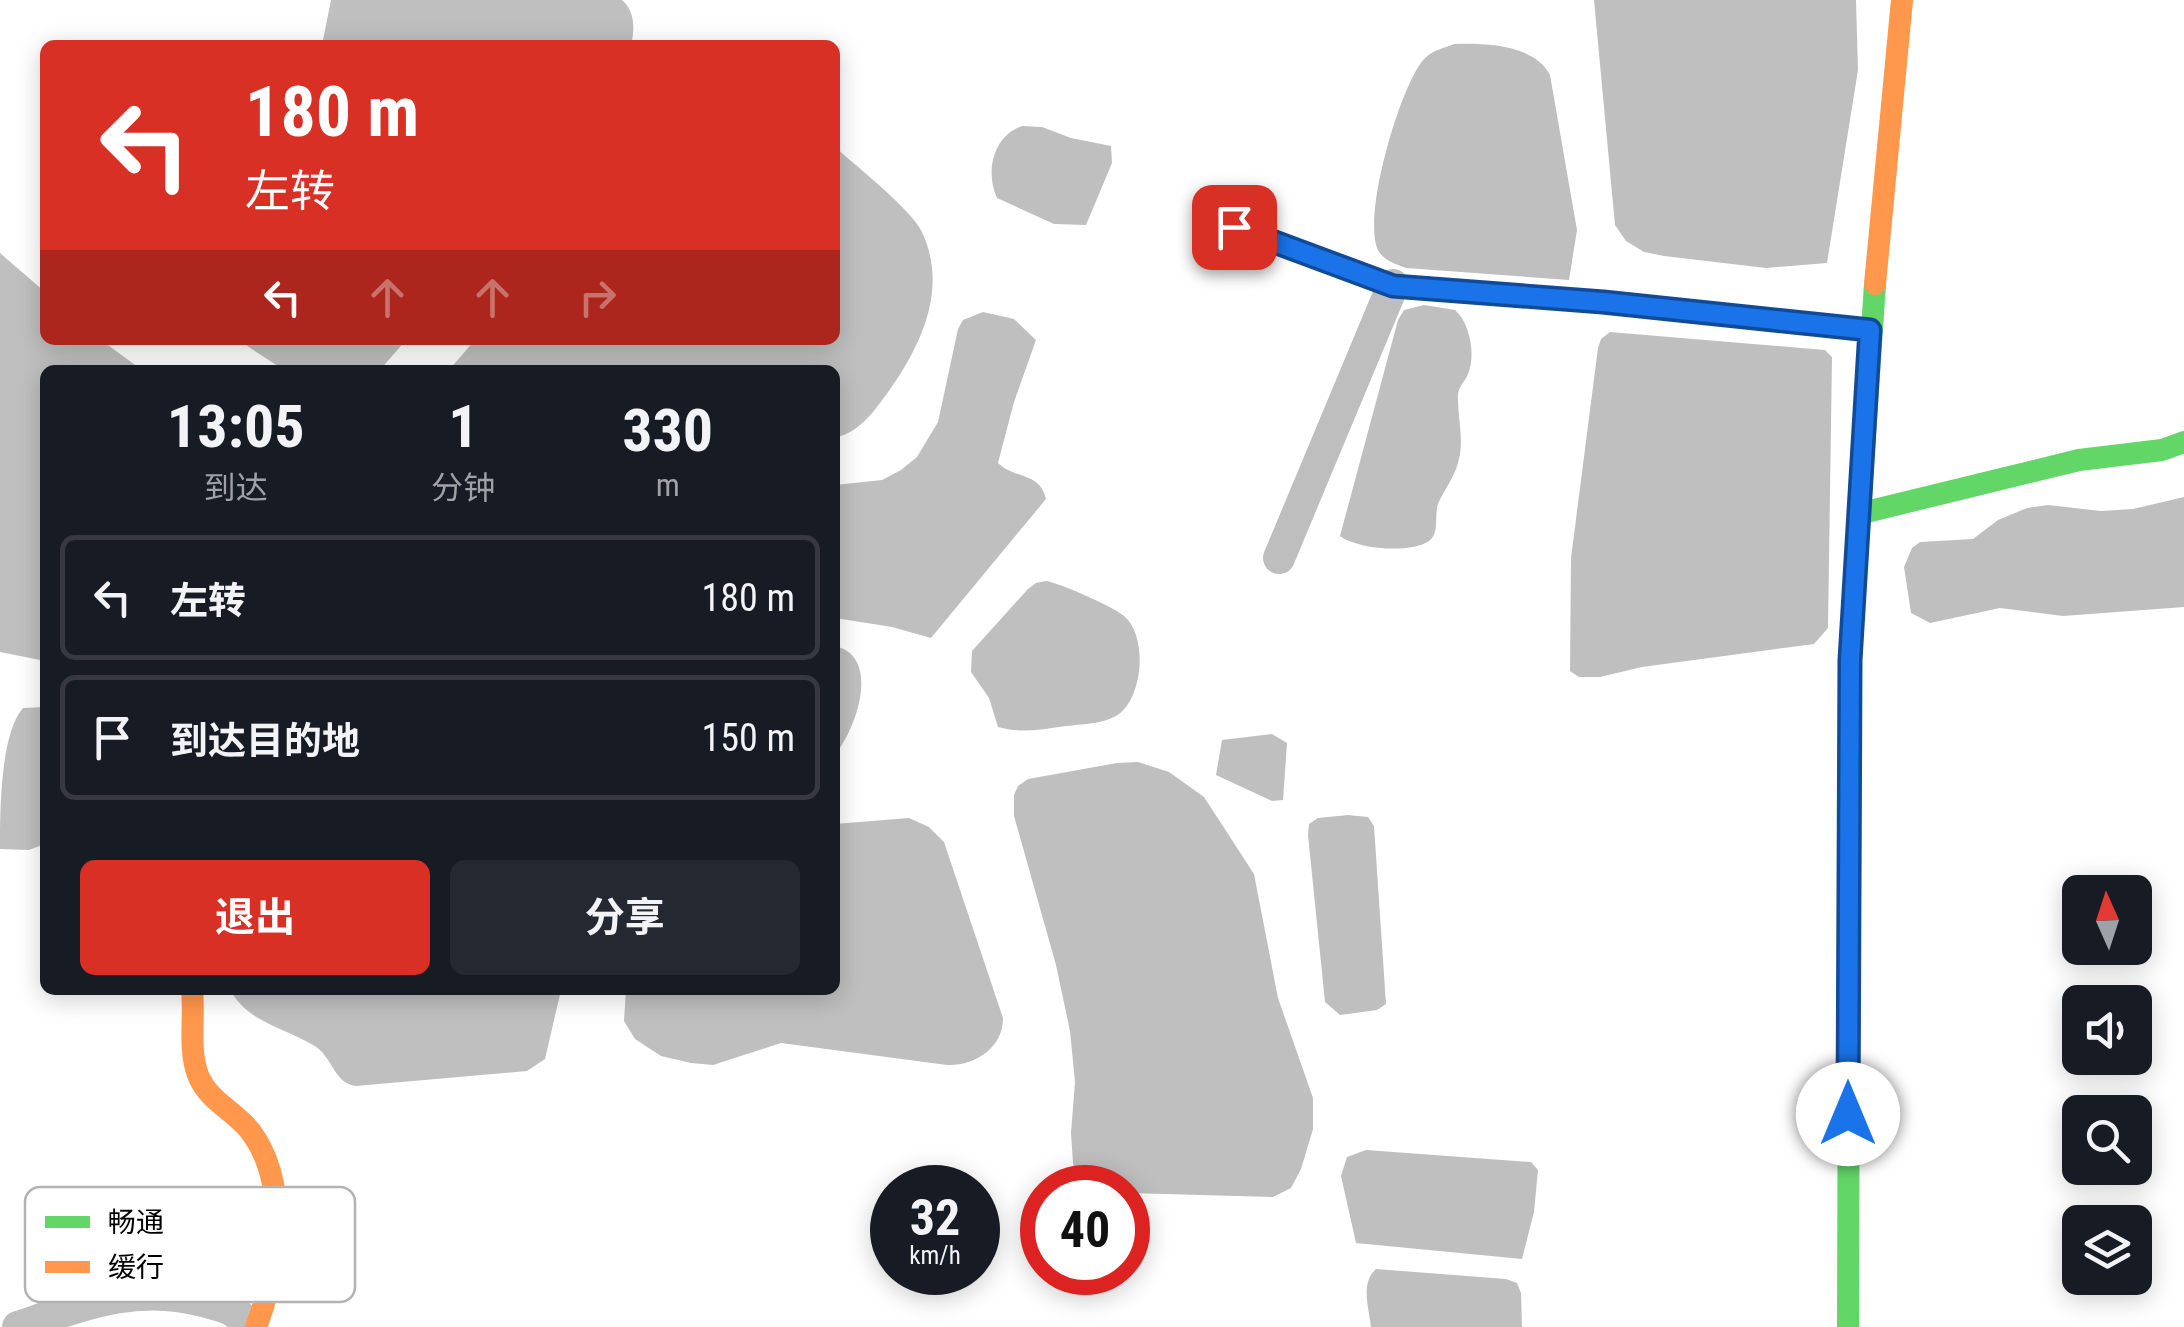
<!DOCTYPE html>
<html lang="zh">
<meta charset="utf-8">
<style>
:root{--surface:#171b24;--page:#242831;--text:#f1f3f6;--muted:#9ea1a6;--line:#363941;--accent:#d93025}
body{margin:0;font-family:"Roboto Condensed","Noto Sans SC",sans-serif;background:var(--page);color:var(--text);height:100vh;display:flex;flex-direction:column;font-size:38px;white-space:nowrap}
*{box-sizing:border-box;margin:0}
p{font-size:32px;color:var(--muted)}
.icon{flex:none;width:55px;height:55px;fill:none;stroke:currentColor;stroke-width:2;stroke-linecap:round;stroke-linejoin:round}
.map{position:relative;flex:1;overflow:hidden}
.details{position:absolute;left:40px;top:365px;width:800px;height:630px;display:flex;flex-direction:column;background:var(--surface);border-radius:15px;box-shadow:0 5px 25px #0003}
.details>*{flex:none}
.top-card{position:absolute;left:40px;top:40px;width:800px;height:305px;border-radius:15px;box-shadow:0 5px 25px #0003;background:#d93025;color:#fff;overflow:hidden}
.needle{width:65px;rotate:357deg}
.tools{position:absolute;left:2062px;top:875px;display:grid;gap:20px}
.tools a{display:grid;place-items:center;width:90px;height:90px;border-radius:15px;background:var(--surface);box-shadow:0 5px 25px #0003;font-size:50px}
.speed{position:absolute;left:870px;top:1165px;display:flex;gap:20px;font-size:50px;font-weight:700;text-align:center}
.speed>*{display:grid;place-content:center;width:130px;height:130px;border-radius:50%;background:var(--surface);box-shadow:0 5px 25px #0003;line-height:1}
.speed small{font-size:25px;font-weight:400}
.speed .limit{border:15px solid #d22;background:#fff;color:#111}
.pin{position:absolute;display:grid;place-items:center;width:85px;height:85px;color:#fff;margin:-42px;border-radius:20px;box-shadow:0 5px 15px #0006}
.me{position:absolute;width:110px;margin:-55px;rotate:0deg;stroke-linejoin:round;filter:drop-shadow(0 0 8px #0008)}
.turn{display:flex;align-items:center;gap:35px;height:210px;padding:0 40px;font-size:45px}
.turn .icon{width:130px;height:130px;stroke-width:2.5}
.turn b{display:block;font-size:70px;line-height:85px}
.lanes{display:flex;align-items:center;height:95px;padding:0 40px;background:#0003;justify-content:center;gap:50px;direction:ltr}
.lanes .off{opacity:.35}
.eta{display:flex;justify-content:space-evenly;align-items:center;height:170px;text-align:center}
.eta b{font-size:60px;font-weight:700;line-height:70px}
.primary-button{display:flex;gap:20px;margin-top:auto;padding:20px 40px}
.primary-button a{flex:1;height:115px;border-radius:15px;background:var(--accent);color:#fff;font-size:40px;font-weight:700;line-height:115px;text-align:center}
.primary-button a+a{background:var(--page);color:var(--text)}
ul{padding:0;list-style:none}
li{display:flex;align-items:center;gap:30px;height:125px;margin:0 20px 15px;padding:0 20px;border:5px solid var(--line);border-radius:15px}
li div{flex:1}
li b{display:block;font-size:38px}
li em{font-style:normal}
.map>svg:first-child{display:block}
</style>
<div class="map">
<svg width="2184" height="1327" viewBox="0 0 2184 1327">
<rect width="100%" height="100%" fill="#fff"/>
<path fill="#bfbfbf" d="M331 0H622C635 11 635 29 631 45H322Z
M1594 0H1856L1858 70 1827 263 1766 268 1664 256 1644 252 1626 241 1615 225Z
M1454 44C1484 43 1534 44 1550 75L1577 230 1569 280 1406 268C1396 264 1385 261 1379 252 1360 221 1401 82 1425 58 1433 50 1445 48 1454 44Z
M1022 126 1042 127 1071 138 1111 146 1112 163 1086 225 1054 224 997 198C985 172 993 136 1022 126Z
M835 147C856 166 911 209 922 232 949 290 920 348 886 395 871 415 860 431 835 438V370H449L475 340H835Z
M0 253 45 292V340H101L142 370H45V661L0 652Z
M1424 305 1455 310C1470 323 1476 355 1468 374 1465 382 1459 385 1458 394 1457 417 1465 440 1458 463 1454 478 1444 490 1438 504 1434 515 1440 533 1429 541 1410 554 1357 549 1340 536L1398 320 1404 310Z
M983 312 1014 319 1036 340 1014 402 998 463C1014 479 1040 472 1046 499L931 638 892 627 835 618V485L882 480 901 470 917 457 938 422 958 329 963 320Z
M1610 332 1825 350 1832 357 1828 628 1814 644 1642 667 1600 677H1579L1570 671 1571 558 1598 348 1601 339Z
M238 340H406L380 370H284Z
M2184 497V607L2063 616 2000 608 1930 623 1911 613 1904 567 1912 548 1920 542 1973 539 1998 520 2027 508 2048 505 2101 511 2133 509Z
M1046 581C1060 583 1114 607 1124 616 1148 636 1143 696 1119 714 1104 725 1077 724 1059 727 1038 730 1019 733 998 727L989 698 971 672 972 651 1028 589 1036 583Z
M835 646C882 657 856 729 835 755Z
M45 707V844L29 850 0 849C0 813 0 734 23 708Z
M1272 734 1287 743 1283 800 1272 801 1216 775 1222 740Z
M1138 762 1169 772 1204 797 1254 874 1278 998 1313 1098V1129L1301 1169 1291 1188 1273 1197 1128 1193V1188L1089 1187 1075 1173 1073 1163 1071 1133 1075 1082 1070 1031 1056 965 1014 816V795L1018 786 1028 779 1117 763Z
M1348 815 1368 817 1374 826 1386 1004 1377 1010 1340 1015 1325 1002 1308 835 1309 824 1318 818Z
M909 818 929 827 944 842 1003 1018C1003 1048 975 1066 947 1065L781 1043 713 1065 691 1063 661 1056 635 1039 624 1021 626 990H835V824Z
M230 990H561L545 1059 527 1071 356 1086C333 1083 333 1056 313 1045 283 1027 249 1023 230 990Z
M1366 1150 1531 1162 1538 1170 1534 1212 1522 1259 1356 1243 1341 1176 1347 1157Z
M1376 1269 1506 1279 1517 1283 1521 1293 1522 1327H1371C1369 1308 1360 1283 1376 1269Z"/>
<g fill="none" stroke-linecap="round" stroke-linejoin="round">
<path stroke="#bebebe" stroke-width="32" d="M1279 558 1393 285
M18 1327C83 1305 134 1283 203 1301 223 1306 238 1309 249 1327"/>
<path stroke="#63d668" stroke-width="22" d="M1234 227 1393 285 1603 302 1871 330
M1858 514 2079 460 2162 450 2184 442
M1848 1327 1850 660 1875 284"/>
<path stroke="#ff974d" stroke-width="22" d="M1875 284 1902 0
M192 990C195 1018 188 1048 198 1075 208 1101 235 1111 251 1132 290 1185 278 1270 256 1327"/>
</g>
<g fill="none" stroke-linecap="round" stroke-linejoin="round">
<defs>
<path id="route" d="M1234 227 1393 286 1603 302 1870 330 1850 660 1848 1114"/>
</defs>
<use href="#route" stroke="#114b97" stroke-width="25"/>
<use href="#route" stroke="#1a73e8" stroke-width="18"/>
</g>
<rect x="25" y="1187" width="330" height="115" rx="15" fill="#fff" stroke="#b2b2b2" stroke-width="2.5"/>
<rect x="45" y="1216" width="45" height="12" fill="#63d668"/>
<rect x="45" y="1261" width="45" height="12" fill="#ff974d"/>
<g font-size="28" fill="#000">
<text x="108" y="1232">畅通</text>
<text x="108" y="1277">缓行</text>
</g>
</svg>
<div class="tools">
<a><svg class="needle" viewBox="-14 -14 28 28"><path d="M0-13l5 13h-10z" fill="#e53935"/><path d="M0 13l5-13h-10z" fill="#9ea1a6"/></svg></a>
<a><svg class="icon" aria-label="sound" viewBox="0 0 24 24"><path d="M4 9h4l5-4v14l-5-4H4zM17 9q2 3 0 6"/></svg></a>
<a><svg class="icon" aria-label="search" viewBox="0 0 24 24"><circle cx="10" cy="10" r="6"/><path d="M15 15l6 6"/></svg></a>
<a><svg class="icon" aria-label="layers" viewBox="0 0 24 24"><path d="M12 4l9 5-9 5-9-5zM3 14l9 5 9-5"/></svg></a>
</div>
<div class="speed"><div>32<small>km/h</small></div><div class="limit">40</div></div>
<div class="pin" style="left:1234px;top:227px;background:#d93025"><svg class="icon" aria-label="arrive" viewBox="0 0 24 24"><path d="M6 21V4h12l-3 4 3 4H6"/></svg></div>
<svg class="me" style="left:1848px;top:1114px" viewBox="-20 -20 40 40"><circle r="19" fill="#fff"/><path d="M0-13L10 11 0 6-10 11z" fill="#1a73e8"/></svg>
<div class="top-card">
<div class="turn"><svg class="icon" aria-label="left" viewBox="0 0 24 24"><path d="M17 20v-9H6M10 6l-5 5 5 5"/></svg><div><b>180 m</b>左转</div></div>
<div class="lanes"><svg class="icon" aria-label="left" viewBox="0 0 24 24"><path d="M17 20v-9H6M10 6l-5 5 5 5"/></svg><svg class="icon off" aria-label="ahead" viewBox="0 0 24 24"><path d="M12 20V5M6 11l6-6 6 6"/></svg><svg class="icon off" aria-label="ahead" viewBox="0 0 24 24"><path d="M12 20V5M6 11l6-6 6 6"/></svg><svg class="icon off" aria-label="right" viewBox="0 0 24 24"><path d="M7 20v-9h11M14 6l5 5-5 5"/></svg></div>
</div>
<section class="details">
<div class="eta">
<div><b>13:05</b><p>到达</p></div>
<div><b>1</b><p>分钟</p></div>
<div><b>330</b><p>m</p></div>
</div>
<ul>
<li><svg class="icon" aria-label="left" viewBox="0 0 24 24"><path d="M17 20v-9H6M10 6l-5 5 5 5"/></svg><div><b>左转</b></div><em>180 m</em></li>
<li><svg class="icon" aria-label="arrive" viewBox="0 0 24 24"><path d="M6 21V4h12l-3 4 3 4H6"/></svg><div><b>到达目的地</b></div><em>150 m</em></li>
</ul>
<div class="primary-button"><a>退出</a><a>分享</a></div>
</section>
</div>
